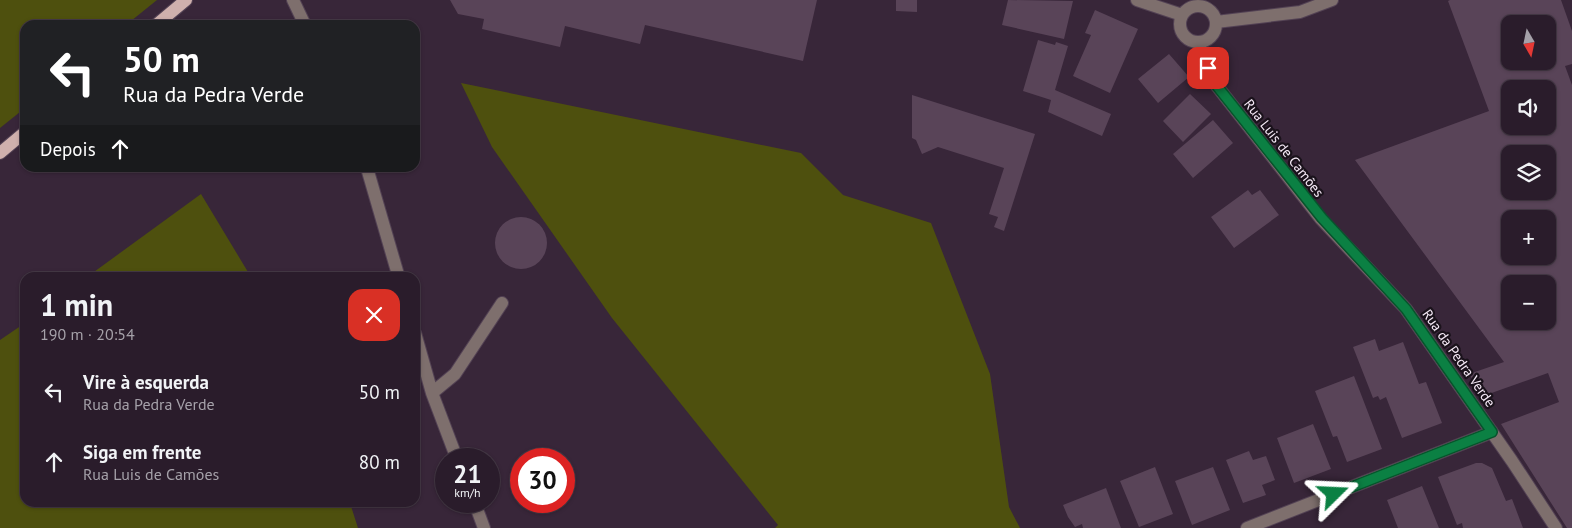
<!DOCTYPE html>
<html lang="pt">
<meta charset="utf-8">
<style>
:root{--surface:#2a1c2b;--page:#322533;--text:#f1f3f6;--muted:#a5a1a9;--line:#463a47}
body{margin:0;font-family:"PT Sans",sans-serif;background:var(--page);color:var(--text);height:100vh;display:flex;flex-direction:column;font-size:19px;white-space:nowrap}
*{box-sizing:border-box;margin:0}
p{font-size:16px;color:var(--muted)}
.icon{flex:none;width:28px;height:28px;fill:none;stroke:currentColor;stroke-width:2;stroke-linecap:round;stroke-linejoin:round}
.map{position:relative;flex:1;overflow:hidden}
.sheet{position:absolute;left:20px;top:272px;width:400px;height:235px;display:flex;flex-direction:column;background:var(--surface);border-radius:15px;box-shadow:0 1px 4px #0004,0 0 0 1px var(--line)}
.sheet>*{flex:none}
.top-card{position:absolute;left:20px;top:20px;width:400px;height:152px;border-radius:15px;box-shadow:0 1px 4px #0004,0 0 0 1px var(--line);background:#202124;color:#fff;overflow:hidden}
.needle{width:32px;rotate:171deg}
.buttons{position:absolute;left:1501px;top:15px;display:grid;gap:10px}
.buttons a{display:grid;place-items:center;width:55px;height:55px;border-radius:10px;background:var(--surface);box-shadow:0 1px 4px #0004,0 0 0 1px var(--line);font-size:25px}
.speed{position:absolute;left:435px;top:448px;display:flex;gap:10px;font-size:25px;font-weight:700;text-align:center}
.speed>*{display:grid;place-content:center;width:65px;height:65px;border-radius:50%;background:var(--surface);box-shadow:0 1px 4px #0004,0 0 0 1px var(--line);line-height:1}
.speed small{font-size:12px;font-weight:400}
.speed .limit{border:8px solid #d22;background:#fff;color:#111}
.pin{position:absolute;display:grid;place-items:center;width:42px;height:42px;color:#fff;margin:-21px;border-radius:10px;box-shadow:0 2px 8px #0006}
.me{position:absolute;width:55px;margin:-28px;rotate:69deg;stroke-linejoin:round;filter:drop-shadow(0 0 4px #0008)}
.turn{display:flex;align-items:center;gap:18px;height:105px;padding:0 20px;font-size:22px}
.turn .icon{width:65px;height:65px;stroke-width:2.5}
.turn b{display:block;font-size:35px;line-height:42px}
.then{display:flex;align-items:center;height:48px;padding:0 20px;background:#0003;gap:10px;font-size:19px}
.round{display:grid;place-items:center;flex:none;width:52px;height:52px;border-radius:15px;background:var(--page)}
.head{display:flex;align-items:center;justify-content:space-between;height:85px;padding:0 20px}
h1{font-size:30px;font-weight:600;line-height:38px}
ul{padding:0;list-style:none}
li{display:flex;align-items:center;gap:15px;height:70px;padding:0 20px}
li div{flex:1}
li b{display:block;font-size:19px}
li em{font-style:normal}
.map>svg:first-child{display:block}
</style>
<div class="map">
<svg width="1572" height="528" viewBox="0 0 1572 528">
<rect width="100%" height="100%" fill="#382639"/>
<path fill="#4e500e" d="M0 0H157L126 25H25V108L0 128Z
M461 83 801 153 843 195 931 223 990 374 1009 507 1020 528H775L778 525 612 318 492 147Z
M201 194 251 277H87Z
M25 323V502L350 503 358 528H0V340Z"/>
<path fill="#594458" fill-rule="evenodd" d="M450 0H817L803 61 645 25 640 44 565 26 560 47 482 29 484 19 458 14Z
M896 0H917V12L896 11Z
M1008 0 1073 1 1064 39 1002 25Z
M1450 0H1561L1572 31V64L1565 66 1572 85V528H1567L1501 424 1559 402 1548 373 1483 396 1469 374 1504 362 1355 160 1489 111 1448 1ZM1510 24H1548V61H1510ZM1510 89H1548V126H1510ZM1510 154H1548V191H1510ZM1510 219H1548V256H1510ZM1510 284H1548V321H1510Z
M1095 10 1138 29 1110 93 1073 76 1091 35 1085 33Z
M1038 40 1055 45 1056 42 1068 46 1055 90 1111 114 1102 136 1048 112 1051 100 1023 91Z
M1169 54 1189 77 1158 103 1138 79Z
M1190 94 1211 114 1183 142 1163 121Z
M912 95 1035 134 1004 231 994 227 998 217 989 214 1004 168 938 147 922 154 916 140 912 138Z
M1213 120 1233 143 1193 178 1173 154Z
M1248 190 1252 195 1260 190 1279 215 1234 248 1211 217Z
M495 243a26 26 0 1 1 52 0a26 26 0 1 1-52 0Z
M1375 339 1379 351 1403 342 1419 384 1426 382 1442 423 1402 438 1386 397 1380 400 1378 396 1373 398 1353 347Z
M1354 376 1382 449 1347 462 1337 436 1333 437 1315 391Z
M1313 424 1331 469 1294 483 1277 438Z
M1249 451 1253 460 1266 456 1275 480 1262 485 1266 495 1243 503 1226 460Z
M1476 463H1482L1492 468 1506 501 1512 499 1523 528H1463L1462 523 1457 525 1438 477Z
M1155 467 1173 514 1139 527 1120 481Z
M1213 467 1230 510 1192 525 1175 481Z
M1422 486 1439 528H1398L1387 500Z
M1106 488 1121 528H1083L1082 524 1075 527 1068 517 1063 505Z"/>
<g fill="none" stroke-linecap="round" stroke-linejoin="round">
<defs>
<path id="minor" d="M293 0 305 25
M1137 0 1182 15
M1180 24a18 18 0 1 1 36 0a18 18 0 1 1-36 0Z
M1216 22 1300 12 1332 0
M1198 42 1213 81 1321 219 1406 309 1512 461 1556 528
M367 168 399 278
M415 333 432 393 457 459
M432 393 455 374 502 303
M474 501 484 528
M1247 528 1492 432"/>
<path id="major" d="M156 25 186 0
M0 153 25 132"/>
</defs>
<use href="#minor" stroke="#534254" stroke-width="14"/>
<use href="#major" stroke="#534254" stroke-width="14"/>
<use href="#minor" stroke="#7e6f6d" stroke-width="12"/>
<use href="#major" stroke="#cfb0ad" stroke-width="12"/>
</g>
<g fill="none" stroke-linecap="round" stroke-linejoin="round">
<defs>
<path id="route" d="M1208 68 1213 81 1322 218 1406 309 1492 432 1334 494"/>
</defs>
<use href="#route" stroke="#07532c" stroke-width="12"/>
<use href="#route" stroke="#0b8043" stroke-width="9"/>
</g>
<g text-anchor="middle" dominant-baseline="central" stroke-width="4.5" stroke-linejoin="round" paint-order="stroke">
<g font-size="14" fill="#f7ebf8" stroke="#1a121b">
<text transform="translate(1284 148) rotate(52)">Rua Luis de Camões</text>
<text transform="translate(1459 358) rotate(55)">Rua da Pedra Verde</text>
</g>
</g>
</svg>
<div class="buttons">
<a><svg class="needle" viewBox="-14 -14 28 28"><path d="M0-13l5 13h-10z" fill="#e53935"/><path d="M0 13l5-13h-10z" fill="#a5a1a9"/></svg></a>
<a><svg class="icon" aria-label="sound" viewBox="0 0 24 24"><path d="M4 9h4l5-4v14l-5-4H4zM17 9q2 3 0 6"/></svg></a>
<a><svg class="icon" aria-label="layers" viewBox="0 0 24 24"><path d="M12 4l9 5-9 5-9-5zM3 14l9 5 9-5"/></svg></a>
<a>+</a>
<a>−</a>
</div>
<div class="speed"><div>21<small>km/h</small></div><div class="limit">30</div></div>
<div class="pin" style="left:1208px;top:68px;background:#d93025"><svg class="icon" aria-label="arrive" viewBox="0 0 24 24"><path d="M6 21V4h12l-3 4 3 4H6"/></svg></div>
<svg class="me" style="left:1334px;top:494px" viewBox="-20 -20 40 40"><path d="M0-17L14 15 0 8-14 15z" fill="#0b8043" stroke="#fff" stroke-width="4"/></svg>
<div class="top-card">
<div class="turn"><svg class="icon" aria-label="left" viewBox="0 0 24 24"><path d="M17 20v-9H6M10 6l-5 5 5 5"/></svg><div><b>50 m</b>Rua da Pedra Verde</div></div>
<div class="then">Depois<svg class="icon" aria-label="ahead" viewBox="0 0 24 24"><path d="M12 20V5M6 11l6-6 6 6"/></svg></div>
</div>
<section class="sheet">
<div class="head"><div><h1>1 min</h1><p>190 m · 20:54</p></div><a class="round" style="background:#d93025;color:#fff"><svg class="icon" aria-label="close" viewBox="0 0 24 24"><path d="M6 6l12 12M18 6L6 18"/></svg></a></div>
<ul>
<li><svg class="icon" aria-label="left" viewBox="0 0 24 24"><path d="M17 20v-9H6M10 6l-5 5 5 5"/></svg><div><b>Vire à esquerda</b><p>Rua da Pedra Verde</p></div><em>50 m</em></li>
<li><svg class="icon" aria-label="ahead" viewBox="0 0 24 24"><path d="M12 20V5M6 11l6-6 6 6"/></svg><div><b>Siga em frente</b><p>Rua Luis de Camões</p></div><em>80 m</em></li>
</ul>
</section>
</div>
